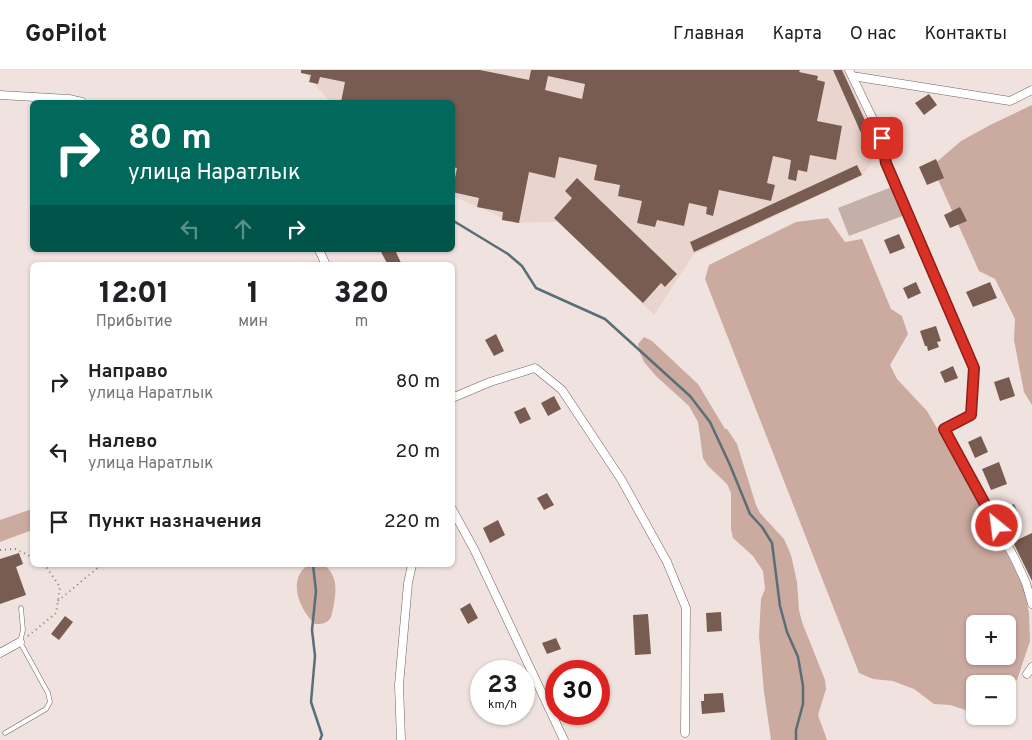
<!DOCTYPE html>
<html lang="ru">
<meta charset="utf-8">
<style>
:root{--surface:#fff;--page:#f6f6f6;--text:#202124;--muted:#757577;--line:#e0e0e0}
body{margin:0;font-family:Overpass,sans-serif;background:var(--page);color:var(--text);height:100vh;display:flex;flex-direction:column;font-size:19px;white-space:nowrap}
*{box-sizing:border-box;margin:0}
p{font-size:16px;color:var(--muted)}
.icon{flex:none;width:28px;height:28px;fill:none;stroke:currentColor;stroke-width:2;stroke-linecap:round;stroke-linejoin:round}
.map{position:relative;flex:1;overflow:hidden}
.details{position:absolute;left:30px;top:192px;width:425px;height:305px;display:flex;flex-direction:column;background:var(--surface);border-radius:8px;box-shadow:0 1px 4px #0004}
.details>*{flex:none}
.guide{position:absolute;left:30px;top:30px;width:425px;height:152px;border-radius:8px;box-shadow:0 1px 4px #0004;background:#00695c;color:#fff;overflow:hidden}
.buttons{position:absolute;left:966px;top:545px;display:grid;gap:10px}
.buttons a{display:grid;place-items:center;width:50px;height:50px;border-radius:8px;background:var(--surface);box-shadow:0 1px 4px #0004;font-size:25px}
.speed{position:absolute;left:470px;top:590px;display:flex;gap:10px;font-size:25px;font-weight:700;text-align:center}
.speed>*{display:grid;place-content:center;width:65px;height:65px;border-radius:50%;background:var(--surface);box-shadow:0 1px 4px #0004;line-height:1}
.speed small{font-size:12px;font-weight:400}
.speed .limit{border:8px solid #d22;background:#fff;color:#111}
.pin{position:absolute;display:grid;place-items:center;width:42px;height:42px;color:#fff;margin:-21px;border-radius:10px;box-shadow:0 2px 8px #0006}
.me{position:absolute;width:55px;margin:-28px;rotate:331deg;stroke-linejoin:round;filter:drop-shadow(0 0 4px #0008)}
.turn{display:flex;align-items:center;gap:18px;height:105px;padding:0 15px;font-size:22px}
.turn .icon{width:65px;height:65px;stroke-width:2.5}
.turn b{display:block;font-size:35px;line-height:42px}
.lanes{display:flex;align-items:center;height:48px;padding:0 15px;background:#0003;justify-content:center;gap:25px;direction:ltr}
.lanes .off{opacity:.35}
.eta{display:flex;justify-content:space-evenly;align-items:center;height:85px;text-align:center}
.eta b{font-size:30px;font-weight:800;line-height:35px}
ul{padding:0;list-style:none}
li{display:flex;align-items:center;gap:15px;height:70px;padding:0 15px}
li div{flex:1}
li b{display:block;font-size:19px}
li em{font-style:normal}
header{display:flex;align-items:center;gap:30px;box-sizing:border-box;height:70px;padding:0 25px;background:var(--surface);border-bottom:1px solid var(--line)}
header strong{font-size:24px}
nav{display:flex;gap:28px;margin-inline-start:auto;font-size:18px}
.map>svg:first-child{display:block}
</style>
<header>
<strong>GoPilot</strong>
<nav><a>Главная</a><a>Карта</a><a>О нас</a><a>Контакты</a></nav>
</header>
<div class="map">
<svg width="1032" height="670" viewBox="0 0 1032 670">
<rect width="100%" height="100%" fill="#f0e3df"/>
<path fill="#ead5ce" d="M302 0H844L880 80 863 105 694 184 654 245 558 152 514 153 453 126 452 32H330Z"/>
<path fill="#c5b0a9" d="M894 116 905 145 849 166 838 138Z"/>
<path fill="#cbaaa0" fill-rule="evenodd" d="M1032 35V335L1024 322 1014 270 1015 249 995 209 979 201 932 96 961 71 990 55Z
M828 148 845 172 862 169 891 239 902 246 908 264 890 295 897 309 927 341 973 420 1023 514 1029 543 1030 571 1017 610 1008 623V614H975V643L950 635 934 634 914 619 893 611 873 609 859 603 705 209 709 195 796 152ZM975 554H1008V586H975Z
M644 267 652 271 698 314 725 359H727L737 374 756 435 760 443 784 469 791 485 797 512 799 540 802 552 825 610 826 619 818 645 827 670H771L764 622 759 566 761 529 765 519 763 501 753 486 733 468 731 459V423L727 414 708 396 703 388 698 352 689 336 656 306 644 292 640 283 638 274Z
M32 439V460L0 472V450Z
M308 495H324C339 506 336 523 333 539 332 542 332 547 329 550 325 554 321 554 315 554 299 540 287 509 308 495Z"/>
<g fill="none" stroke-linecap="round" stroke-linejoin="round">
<path stroke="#586f77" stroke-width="2.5" d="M452 150 508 184 522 196 536 218 605 249 690 326 710 352 730 395 750 444 762 457 772 473 780 536 787 562 798 587 803 616V634L796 660V670
M313 495 316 521 312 560 315 586 311 632 322 665 320 670"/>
</g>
<path fill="#785b51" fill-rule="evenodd" d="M301 0H480L529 10 531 0H800L799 2 818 6 817 10 825 12 817 51 842 56 836 90 810 85 807 102 798 100 796 111 788 109 791 90 773 86 767 113 775 115 771 131 719 120 713 146 706 144 707 137 689 133 684 156 657 150 655 157 637 153 642 131 618 126 620 115 594 110 597 95 559 87 555 108 529 102 519 153 502 150 503 142 477 137 479 128 452 122 457 98 452 97V32H341L345 12 320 7 318 14 309 12 311 5 301 3ZM548 6 585 14 582 29 545 20Z
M833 0H842L878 79 870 83Z
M929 24 937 35 924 45 915 33Z
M936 89 944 108 927 115 919 97Z
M857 95 862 105 694 182 690 172Z
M577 108 677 204 665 217 661 213 643 233 554 148 572 128 565 121Z
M960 137 967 151 950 158 944 145Z
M899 164 905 178 890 184 884 170Z
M380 180H395L402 195H388Z
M916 212 921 223 908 229 903 218Z
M990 212 997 228 973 237 966 222Z
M936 256 941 271 937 272 939 277 928 281 927 276H925L920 261Z
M496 264 504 281 494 286 485 270Z
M953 296 958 308 945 313 940 302Z
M1009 307 1015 326 1000 331 994 312Z
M554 326 561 339 548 346 541 333Z
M525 337 531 349 520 354 514 342Z
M981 366 988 382 975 388 968 372Z
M999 392 1007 414 991 420 982 399Z
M547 423 554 435 544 440 537 428Z
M1014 434 1020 446 1007 452 1001 440Z
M498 450 505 465 490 473 483 458Z
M1032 463V511L1013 472Z
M19 483 23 494 16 497 26 525 0 534V489Z
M470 533 478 548 468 554 460 539Z
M721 542 722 561 707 562 706 543Z
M648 544 651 584 635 585 633 545Z
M65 546 73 552 59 570 51 564Z
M556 568 561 579 547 584 542 573Z
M723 623 725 642 702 644 701 631H704V624Z"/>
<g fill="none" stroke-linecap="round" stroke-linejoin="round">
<defs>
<path id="service" d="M5 663 46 639 50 632 48 623 20 572 23 560 21 538"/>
<path id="minor" d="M849 0 852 6 1010 31 1032 20
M852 6 882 68 886 93 974 298 971 345 944 359 1015 489 1026 513 1032 534
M0 25 69 29 82 32
M319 180 326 195
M452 328 490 312 535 298 562 320 621 409 667 492 686 538 685 663
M452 439 474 479 564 670
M0 583 20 572
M1027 604 1032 597
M401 670 399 615 408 513 412 495"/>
</defs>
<use href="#service" stroke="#706461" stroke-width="5"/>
<use href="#minor" stroke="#706461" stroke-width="9"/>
<path stroke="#867d7a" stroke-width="2" stroke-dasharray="1 4" stroke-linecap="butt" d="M0 480 15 479 32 487
M58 531 101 495
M28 566 56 543 60 517 45 495"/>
<use href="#service" stroke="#fff" stroke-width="4"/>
<use href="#minor" stroke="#fff" stroke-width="8"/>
</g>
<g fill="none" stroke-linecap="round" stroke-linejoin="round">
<defs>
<path id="route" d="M882 68 886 93 974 298 971 345 944 359 997 456"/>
</defs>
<use href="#route" stroke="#8d1f18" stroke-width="12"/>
<use href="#route" stroke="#d93025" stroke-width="9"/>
</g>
</svg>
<div class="buttons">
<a>+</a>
<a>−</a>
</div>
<div class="speed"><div>23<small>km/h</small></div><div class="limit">30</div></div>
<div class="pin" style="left:882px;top:68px;background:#d93025"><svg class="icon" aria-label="arrive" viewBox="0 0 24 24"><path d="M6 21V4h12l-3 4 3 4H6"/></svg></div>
<svg class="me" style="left:997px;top:456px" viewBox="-20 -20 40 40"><circle r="17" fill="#d93025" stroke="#fff" stroke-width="3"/><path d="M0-11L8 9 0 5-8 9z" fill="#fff"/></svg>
<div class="guide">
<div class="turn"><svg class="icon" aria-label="right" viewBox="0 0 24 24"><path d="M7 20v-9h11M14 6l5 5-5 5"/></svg><div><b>80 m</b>улица Наратлык</div></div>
<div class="lanes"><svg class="icon off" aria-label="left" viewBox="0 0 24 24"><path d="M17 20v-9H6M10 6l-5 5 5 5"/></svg><svg class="icon off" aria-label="ahead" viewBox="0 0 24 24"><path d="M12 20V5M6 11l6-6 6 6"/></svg><svg class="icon" aria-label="right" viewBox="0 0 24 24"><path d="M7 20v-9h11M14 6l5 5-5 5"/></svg></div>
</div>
<section class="details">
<div class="eta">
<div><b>12:01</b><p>Прибытие</p></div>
<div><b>1</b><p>мин</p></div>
<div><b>320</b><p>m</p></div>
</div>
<ul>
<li><svg class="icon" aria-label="right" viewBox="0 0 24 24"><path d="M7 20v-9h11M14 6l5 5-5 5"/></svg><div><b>Направо</b><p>улица Наратлык</p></div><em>80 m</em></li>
<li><svg class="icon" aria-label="left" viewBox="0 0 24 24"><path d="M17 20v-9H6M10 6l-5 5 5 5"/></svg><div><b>Налево</b><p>улица Наратлык</p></div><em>20 m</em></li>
<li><svg class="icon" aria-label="arrive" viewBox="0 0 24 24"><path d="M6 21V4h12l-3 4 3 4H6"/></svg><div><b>Пункт назначения</b></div><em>220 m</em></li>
</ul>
</section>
</div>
